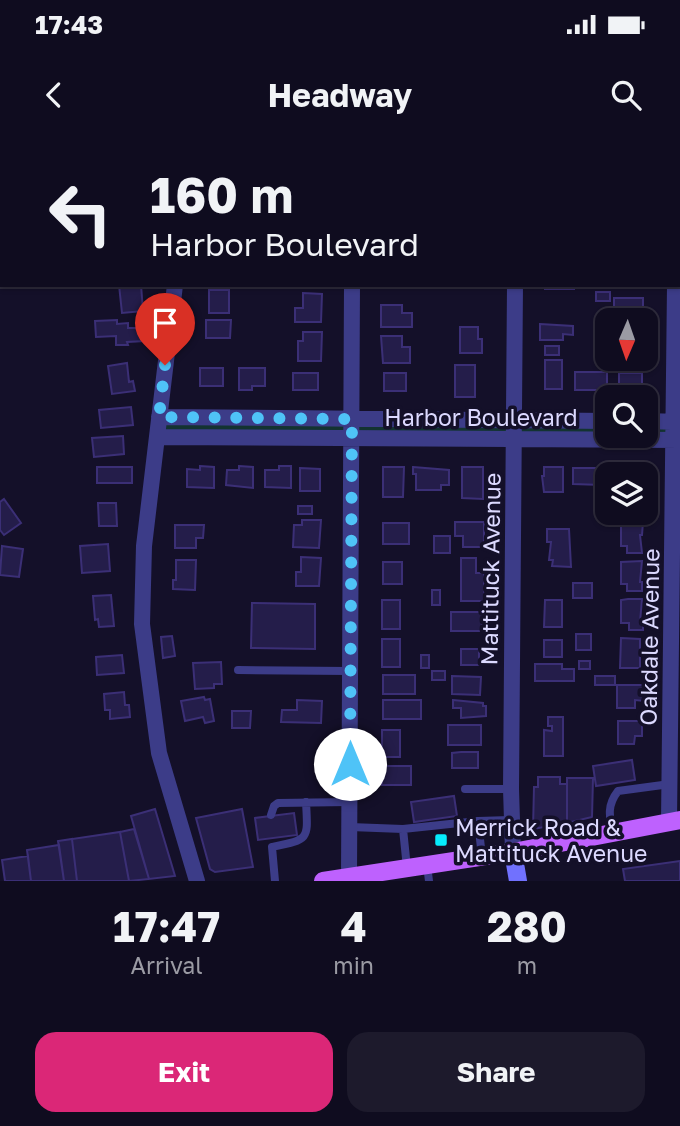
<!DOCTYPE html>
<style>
:root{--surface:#0f0c1f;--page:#1d1a2c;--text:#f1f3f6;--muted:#9b9ba4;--line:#2f2c3d;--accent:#db2777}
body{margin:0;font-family:"Golos Text",sans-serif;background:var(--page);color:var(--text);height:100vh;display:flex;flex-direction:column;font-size:26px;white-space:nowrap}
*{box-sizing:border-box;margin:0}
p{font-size:23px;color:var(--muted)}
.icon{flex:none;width:38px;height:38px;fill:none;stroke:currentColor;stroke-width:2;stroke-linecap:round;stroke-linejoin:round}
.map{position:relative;height:741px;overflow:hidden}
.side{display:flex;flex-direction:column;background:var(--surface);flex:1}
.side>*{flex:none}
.hud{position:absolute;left:0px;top:0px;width:681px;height:147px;box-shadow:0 2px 5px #0004,0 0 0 2px var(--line);background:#0f0c1f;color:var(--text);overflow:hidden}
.needle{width:46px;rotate:182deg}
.tools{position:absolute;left:595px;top:168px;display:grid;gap:14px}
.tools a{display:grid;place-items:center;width:63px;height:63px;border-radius:14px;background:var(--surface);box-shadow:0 2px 5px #0004,0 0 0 2px var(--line);font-size:35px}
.pin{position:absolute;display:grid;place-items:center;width:60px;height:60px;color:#fff;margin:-72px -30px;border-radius:50% 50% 50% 0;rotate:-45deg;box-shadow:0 0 7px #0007}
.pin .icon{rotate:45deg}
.me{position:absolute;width:77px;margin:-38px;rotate:0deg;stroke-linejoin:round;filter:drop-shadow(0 0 5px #0008)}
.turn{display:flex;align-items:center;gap:24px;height:147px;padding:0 35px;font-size:32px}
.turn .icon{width:91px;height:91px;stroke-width:2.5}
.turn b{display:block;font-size:49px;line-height:60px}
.eta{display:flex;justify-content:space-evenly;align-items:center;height:119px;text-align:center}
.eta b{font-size:42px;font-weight:700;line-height:49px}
.primary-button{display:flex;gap:14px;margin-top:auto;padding:14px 35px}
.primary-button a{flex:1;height:80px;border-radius:21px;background:var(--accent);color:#fff;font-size:28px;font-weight:700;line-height:80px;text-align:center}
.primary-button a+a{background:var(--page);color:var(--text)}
.status{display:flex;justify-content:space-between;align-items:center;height:49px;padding:0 35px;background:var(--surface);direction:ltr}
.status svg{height:19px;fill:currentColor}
header{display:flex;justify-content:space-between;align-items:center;height:91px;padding:0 35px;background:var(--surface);font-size:32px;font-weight:700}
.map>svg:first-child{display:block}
</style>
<div class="status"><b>17:43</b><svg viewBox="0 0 49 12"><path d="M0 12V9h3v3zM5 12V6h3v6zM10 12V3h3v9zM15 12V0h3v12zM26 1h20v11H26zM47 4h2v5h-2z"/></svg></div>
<header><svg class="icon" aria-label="back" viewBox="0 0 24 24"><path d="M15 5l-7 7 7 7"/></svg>Headway<svg class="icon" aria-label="search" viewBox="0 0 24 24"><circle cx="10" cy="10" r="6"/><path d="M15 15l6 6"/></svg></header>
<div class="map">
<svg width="680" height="741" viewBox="0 0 680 741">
<rect width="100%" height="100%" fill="#141029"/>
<path fill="#133331" d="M162 281 348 282V296L161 294Z
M355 282 511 283V297L355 296Z
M516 283 607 284V296H646V284H672V298L516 297Z"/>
<path fill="#241d4a" stroke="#3b2f76" stroke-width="2" d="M119 145H141L143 171 122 173Z
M545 145H574V149H545Z
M209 150H229V173H209Z
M596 152H610V161H596Z
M303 153 322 154 321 182H295V168H303Z
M614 158H643V175H614Z
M381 165H402V173H412V187H381Z
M117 180V184L128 183V188H144L145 201 127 202 128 205H116V196L96 197 95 181Z
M206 180H231L230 198H206Z
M540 184 573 186V195L563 194V200H540Z
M460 187H478V199H482V213H460Z
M303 192H322L321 221H298V201H303Z
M381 196H402V207H410V223H383Z
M545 206H559V215H545Z
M629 219H642V228H629Z
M545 220H562V249H545Z
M127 223 129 242 133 241 135 251 112 254 108 226Z
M455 225H475V257H455Z
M200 228H223V246H200Z
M239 228H265V246H252V250H239Z
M575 232H607V250H575Z
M293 233H318V250H293Z
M384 233H406V251H384Z
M619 233H642V251L619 250Z
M131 267 133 285 101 288 99 270Z
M123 296 124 314 94 317 92 298Z
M200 326 214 327V348L187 347V329L200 330Z
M239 326 253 327V348L226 345 227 330H239Z
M279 326H291V348L265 347V330H279Z
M97 327H132V343H97Z
M383 327H404L403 357H383Z
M413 327 449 330V345H441V350H416V334H413Z
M462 327H483V359L462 358Z
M544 327H563V352H544L542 336H544Z
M300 328 320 329V351H300Z
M573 328H602V345L573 344Z
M618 329H642V334H618Z
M4 359 21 383 4 395 0 390V362Z
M98 363H116L117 386H99Z
M298 366H312V374H298Z
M302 380H321L319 408 293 407 294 385H302Z
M455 382H484V407H463V396H455Z
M628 382H643L642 395H640L642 413H627V406H621V384H628Z
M383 383H409V404H383Z
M175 385H204L203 398H196V408H175Z
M547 389H569L571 427 552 426 553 420H549L551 402H547Z
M434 396H450V413H434Z
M108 404 110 431 82 433 80 406Z
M2 406 23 409 19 437 0 435Z
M301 417 321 418 319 446H296V432H301Z
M461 418H476V433H484V461H461Z
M176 420H196L195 450 173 449V440H176Z
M642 421 640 442H642V451H627V444H621V422Z
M383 422H402V444H383Z
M573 443H592V458H573Z
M432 450H440V465H432Z
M111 455 114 486 99 487 98 479 95 480 93 456Z
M628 459H642L640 482H643V490H629V483H621V460Z
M382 460H400V489H382Z
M545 460H562V487H544Z
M252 463 315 464V509L251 508Z
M451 472H482V491H451Z
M576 494H591V510H576Z
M172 496 175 516 163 518 161 497Z
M621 498 640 499V528H620Z
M382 499H400V527H382Z
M544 500H562V517H544Z
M461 509H479V525H461Z
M122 515 124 533 97 535 96 517Z
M421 515H429V528H421Z
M579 521H590V529H579Z
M221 522 222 544H214V548L195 549 193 523Z
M535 524H562V529H574V541H535Z
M432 531H445V540H432Z
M383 535H415V554H383Z
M452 536 481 537 480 555 452 554Z
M595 536H615V545H595Z
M617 545H644V561L635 560V568H617Z
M124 552 125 565H129L130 577 110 579V570H105L104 554Z
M204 557 205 560 210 559 214 581 205 583 203 577 185 581 181 561Z
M297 560 322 561 321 583 281 582 282 570H297Z
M383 560H421V579H383Z
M453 560 483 563V566H486V576L461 578V568H453Z
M232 571H251L250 588H232Z
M548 577H563V616H544V590L552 591V586H548Z
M618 581H642V596H635L634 604H618Z
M448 585H481V605H448Z
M382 590H400V617H382Z
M461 612H478V628H452V613Z
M632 620 635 640 596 646 593 626Z
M382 626H411V645H382Z
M538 637H560V644H567V683L533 689 534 647H538Z
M567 638H593L592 677 567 683Z
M454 656 457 676 414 682 411 662Z
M155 669 175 736 149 739 131 676Z
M242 669 253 727 215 732 210 729 196 678Z
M294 673 297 695 258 700 255 678Z
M134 689 149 739 129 741 120 692Z
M120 692 129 741H77L72 699Z
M72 699 77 741H64L58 701Z
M59 705 64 741H31L27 710Z
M28 716 31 741H5L2 720Z
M680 721V741H625L623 729Z"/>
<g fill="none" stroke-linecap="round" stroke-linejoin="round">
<path stroke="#3c3c88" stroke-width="8" d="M238 530 350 531
M465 649H511
M271 675 274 666 278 663 349 662
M478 681 512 680
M350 687 403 689
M613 693C609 676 607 665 618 651L670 644
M427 725 429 741
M407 728 403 689 478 681 482 717
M275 741 272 707C310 699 308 700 306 662"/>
<path stroke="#3c3c88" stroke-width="16" d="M193 2V0
M353 2V0
M515 2V0
M676 2V0
M0 8H2
M175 145 144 406 142 484 159 613 197 741
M159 277 607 281
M646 281 680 282
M157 297 680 300
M669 681 675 145
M513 712 511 649 515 145
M349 737 352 145"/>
<path stroke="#7171fe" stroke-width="18" d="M513 712 518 741"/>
<path stroke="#be61fe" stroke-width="18" d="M323 741 513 712 680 680"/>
</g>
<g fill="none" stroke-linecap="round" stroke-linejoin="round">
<path stroke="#4fc3f7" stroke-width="12" stroke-dasharray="0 21.6" d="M165 225 159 277 352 279 350 624"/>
</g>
<rect fill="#06ecfd" stroke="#141029" stroke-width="2.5" x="434" y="693" width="14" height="14" rx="3.5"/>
<g text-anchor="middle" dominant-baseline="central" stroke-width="7" stroke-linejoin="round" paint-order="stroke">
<g font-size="23" fill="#dcd9ff" stroke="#141029">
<text x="481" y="277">Harbor Boulevard</text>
<text transform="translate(490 429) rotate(-89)">Mattituck Avenue</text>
<text transform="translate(649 497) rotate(-89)">Oakdale Avenue</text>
</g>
<g font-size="23" fill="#dcd9ff" stroke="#141029" text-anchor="start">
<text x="455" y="687">Merrick Road &amp;<tspan x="455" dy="26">Mattituck Avenue</tspan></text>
</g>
</g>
</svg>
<div class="tools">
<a><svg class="needle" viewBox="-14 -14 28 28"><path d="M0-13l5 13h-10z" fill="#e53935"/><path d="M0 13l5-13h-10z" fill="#9b9ba4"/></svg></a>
<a><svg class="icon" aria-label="search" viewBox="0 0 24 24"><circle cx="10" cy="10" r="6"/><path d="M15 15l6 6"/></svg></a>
<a><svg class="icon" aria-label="layers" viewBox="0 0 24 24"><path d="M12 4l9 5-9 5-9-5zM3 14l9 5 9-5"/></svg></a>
</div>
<div class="pin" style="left:165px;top:225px;background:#d93025"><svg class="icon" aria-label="arrive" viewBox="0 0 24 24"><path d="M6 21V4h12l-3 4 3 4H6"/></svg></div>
<svg class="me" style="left:350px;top:624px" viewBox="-20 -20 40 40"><circle r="19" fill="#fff"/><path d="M0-13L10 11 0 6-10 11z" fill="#4fc3f7"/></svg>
<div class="hud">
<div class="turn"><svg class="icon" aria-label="left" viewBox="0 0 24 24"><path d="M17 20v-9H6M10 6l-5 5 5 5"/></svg><div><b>160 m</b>Harbor Boulevard</div></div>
</div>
</div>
<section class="side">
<div class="eta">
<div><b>17:47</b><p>Arrival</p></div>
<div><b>4</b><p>min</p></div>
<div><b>280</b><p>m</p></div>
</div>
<div class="primary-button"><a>Exit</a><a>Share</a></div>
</section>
